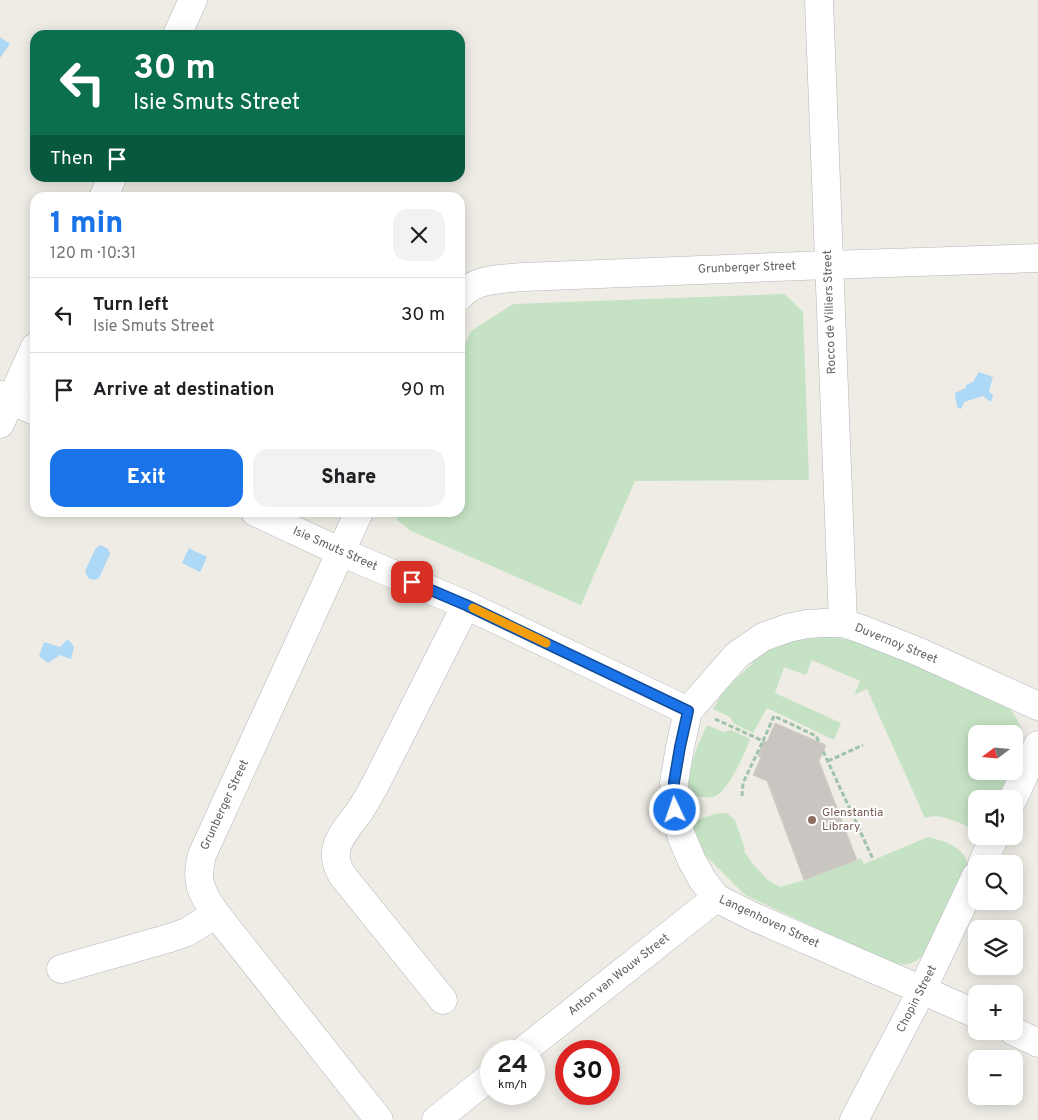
<!DOCTYPE html>
<meta charset="utf-8">
<style>
:root{--surface:#fff;--page:#f2f2f2;--text:#202124;--muted:#757577;--line:#e0e0e0;--accent:#1a73e8}
body{margin:0;font-family:Overpass,sans-serif;background:var(--page);color:var(--text);height:100vh;display:flex;flex-direction:column;font-size:19px;white-space:nowrap}
*{box-sizing:border-box;margin:0}
p{font-size:16px;color:var(--muted)}
.icon{flex:none;width:28px;height:28px;fill:none;stroke:currentColor;stroke-width:2;stroke-linecap:round;stroke-linejoin:round}
.map{position:relative;flex:1;overflow:hidden}
.drawer{position:absolute;left:30px;top:192px;width:435px;height:325px;display:flex;flex-direction:column;background:var(--surface);border-radius:15px;box-shadow:0 2px 12px #0003}
.drawer>*{flex:none}
.top-card{position:absolute;left:30px;top:30px;width:435px;height:152px;border-radius:15px;box-shadow:0 2px 12px #0003;background:#0b6e4f;color:#fff;overflow:hidden}
.needle{width:32px;rotate:254deg}
.buttons{position:absolute;left:968px;top:725px;display:grid;gap:10px}
.buttons a{display:grid;place-items:center;width:55px;height:55px;border-radius:10px;background:var(--surface);box-shadow:0 2px 12px #0003;font-size:25px}
.speed{position:absolute;left:480px;top:1040px;display:flex;gap:10px;font-size:25px;font-weight:700;text-align:center}
.speed>*{display:grid;place-content:center;width:65px;height:65px;border-radius:50%;background:var(--surface);box-shadow:0 2px 12px #0003;line-height:1}
.speed small{font-size:12px;font-weight:400}
.speed .limit{border:8px solid #d22;background:#fff;color:#111}
.pin{position:absolute;display:grid;place-items:center;width:42px;height:42px;color:#fff;margin:-21px;border-radius:10px;box-shadow:0 2px 8px #0006}
.me{position:absolute;width:55px;margin:-28px;rotate:357deg;stroke-linejoin:round;filter:drop-shadow(0 0 4px #0008)}
.turn{display:flex;align-items:center;gap:18px;height:105px;padding:0 20px;font-size:22px}
.turn .icon{width:65px;height:65px;stroke-width:2.5}
.turn b{display:block;font-size:35px;line-height:42px}
.then{display:flex;align-items:center;height:48px;padding:0 20px;background:#0003;gap:10px;font-size:19px}
.round{display:grid;place-items:center;flex:none;width:52px;height:52px;border-radius:15px;background:var(--page)}
.overview{display:flex;align-items:center;justify-content:space-between;height:85px;padding:0 20px}
h1{font-size:30px;font-weight:800;line-height:38px;color:var(--accent)}
.action{display:flex;gap:10px;margin-top:auto;padding:10px 20px}
.action a{flex:1;height:58px;border-radius:15px;background:var(--accent);color:#fff;font-size:20px;font-weight:800;line-height:58px;text-align:center}
.action a+a{background:var(--page);color:var(--text)}
ul{padding:0;list-style:none}
li{display:flex;align-items:center;gap:15px;height:75px;padding:0 20px;border-top:1px solid var(--line)}
li div{flex:1}
li b{display:block;font-size:19px}
li em{font-style:normal}
.map>svg:first-child{display:block}
</style>
<div class="map">
<svg width="1038" height="1120" viewBox="0 0 1038 1120">
<rect width="100%" height="100%" fill="#eeece5"/>
<path fill="#c5e3c4" d="M785 294 803 312 809 480 635 481 581 605 411 531 397 520 396 513 460 512V355L471 331 513 304Z
M827 637C836 638 846 639 855 641 870 645 882 654 897 657L1010 709C1018 719 1026 733 1022 746 1020 753 1016 759 1014 765V734H976V771H1011L998 799H976V828H972C958 823 940 812 925 818L867 689 854 695 860 681 812 660 806 675 784 667 775 693 841 723 834 740 767 708 753 733 734 724 730 717 713 709 721 695 735 677 737 678 753 663 752 662C760 651 786 642 799 640 808 638 817 638 827 637Z
M707 725 723 732 731 730 750 739C745 753 728 793 713 797 710 798 704 797 701 797 694 796 690 791 689 784 686 768 701 739 707 725Z
M723 813 728 814 735 820 745 849 744 851 752 863 768 880 780 887 804 880 861 858 864 864 928 837C944 841 972 849 966 870L924 955C912 965 904 967 889 962L745 895 705 855 699 843 692 822 714 814Z"/>
<path fill="#add8f6" d="M0 37 10 44 0 58Z
M979 372 993 377 989 391 993 396 991 402 983 396 964 402 961 409 957 407 955 393 966 388V385L973 382Z
M101 545 108 549 110 554 99 578 94 580 88 578 85 571 96 548Z
M189 548 207 557 200 572 182 563Z
M68 639 74 647 71 659 60 655 48 663 39 656 44 642 60 647Z"/>
<path fill="#c9c6c2" stroke="#d2cdc4" d="M775 723 826 745 819 761 857 860 804 880 767 781 753 775 761 757 758 756 761 748 764 741 767 742Z"/>
<g fill="none" stroke-linecap="round" stroke-linejoin="round">
<defs>
<path id="minor" d="M819 0 843 623
M177 35 193 0
M103 198 112 178
M460 296C475 278 503 279 524 277L828 265 1038 258
M0 395 35 411
M0 424 35 347
M255 512 341 552 466 605 688 711
M359 512 202 855C195 881 201 893 216 914L379 1120
M1013 799 1038 745
M982 864 995 836
M61 969 170 938 187 932 216 914
M443 1000 342 875C338 868 335 861 336 852 337 837 351 824 359 812 365 803 370 794 375 785L466 605
M976 1014 922 990 754 917 716 898 702 879 691 859 681 835 675 810 674 783 680 747 688 711 737 655 763 637 788 628 807 624 824 623H843L861 629 917 651 1038 706
M1013 1031 1038 1043
M523 1051 716 898
M436 1120 491 1076
M854 1120 922 990 976 876"/>
</defs>
<use href="#minor" stroke="#b2b5b9" stroke-width="29"/>
<path stroke="#9ec3a8" stroke-width="3" stroke-dasharray="5 2.5" stroke-linecap="butt" d="M715 719 763 741 774 716 816 736 819 742
M823 751 873 859
M828 761 863 745
M742 796 743 783 763 741"/>
<use href="#minor" stroke="#fff" stroke-width="28"/>
</g>
<g fill="none" stroke-linecap="round" stroke-linejoin="round">
<defs>
<path id="route" d="M412 582 466 605 688 711 680 747 674 782 675 810"/>
</defs>
<use href="#route" stroke="#114b97" stroke-width="12"/>
<use href="#route" stroke="#1a73e8" stroke-width="9"/>
<path stroke="#f59e0b" stroke-width="9" d="M473 608 546 643"/>
</g>
<circle fill="#8d6e63" stroke="#fff" stroke-width="2" cx="812" cy="820" r="5"/>
<g text-anchor="middle" dominant-baseline="central" stroke-width="4" stroke-linejoin="round" paint-order="stroke">
<g font-size="12" fill="#5d6064" stroke="#fff">
<text transform="translate(747 268) rotate(-2)">Grunberger Street</text>
<text transform="translate(830 312) rotate(-92)">Rocco de Villiers Street</text>
<text transform="translate(335 549) rotate(24)">Isie Smuts Street</text>
<text transform="translate(896 644) rotate(22)">Duvernoy Street</text>
<text transform="translate(225 805) rotate(-65)">Grunberger Street</text>
<text transform="translate(769 922) rotate(25)">Langenhoven Street</text>
<text transform="translate(619 975) rotate(-38)">Anton van Wouw Street</text>
<text transform="translate(917 999) rotate(-63)">Chopin Street</text>
</g>
<g font-size="12" fill="#785e54" stroke="#fff" text-anchor="start">
<text x="822" y="813">Glenstantia<tspan x="822" dy="14">Library</tspan></text>
</g>
</g>
</svg>
<div class="buttons">
<a><svg class="needle" viewBox="-14 -14 28 28"><path d="M0-13l5 13h-10z" fill="#e53935"/><path d="M0 13l5-13h-10z" fill="#757577"/></svg></a>
<a><svg class="icon" aria-label="sound" viewBox="0 0 24 24"><path d="M4 9h4l5-4v14l-5-4H4zM17 9q2 3 0 6"/></svg></a>
<a><svg class="icon" aria-label="search" viewBox="0 0 24 24"><circle cx="10" cy="10" r="6"/><path d="M15 15l6 6"/></svg></a>
<a><svg class="icon" aria-label="layers" viewBox="0 0 24 24"><path d="M12 4l9 5-9 5-9-5zM3 14l9 5 9-5"/></svg></a>
<a>+</a>
<a>−</a>
</div>
<div class="speed"><div>24<small>km/h</small></div><div class="limit">30</div></div>
<div class="pin" style="left:412px;top:582px;background:#d93025"><svg class="icon" aria-label="arrive" viewBox="0 0 24 24"><path d="M6 21V4h12l-3 4 3 4H6"/></svg></div>
<svg class="me" style="left:675px;top:810px" viewBox="-20 -20 40 40"><circle r="17" fill="#1a73e8" stroke="#fff" stroke-width="3"/><path d="M0-11L8 9 0 5-8 9z" fill="#fff"/></svg>
<div class="top-card">
<div class="turn"><svg class="icon" aria-label="left" viewBox="0 0 24 24"><path d="M17 20v-9H6M10 6l-5 5 5 5"/></svg><div><b>30 m</b>Isie Smuts Street</div></div>
<div class="then">Then<svg class="icon" aria-label="arrive" viewBox="0 0 24 24"><path d="M6 21V4h12l-3 4 3 4H6"/></svg></div>
</div>
<section class="drawer">
<div class="overview"><div><h1>1 min</h1><p>120 m · 10:31</p></div><a class="round"><svg class="icon" aria-label="close" viewBox="0 0 24 24"><path d="M6 6l12 12M18 6L6 18"/></svg></a></div>
<ul>
<li><svg class="icon" aria-label="left" viewBox="0 0 24 24"><path d="M17 20v-9H6M10 6l-5 5 5 5"/></svg><div><b>Turn left</b><p>Isie Smuts Street</p></div><em>30 m</em></li>
<li><svg class="icon" aria-label="arrive" viewBox="0 0 24 24"><path d="M6 21V4h12l-3 4 3 4H6"/></svg><div><b>Arrive at destination</b></div><em>90 m</em></li>
</ul>
<div class="action"><a>Exit</a><a>Share</a></div>
</section>
</div>
